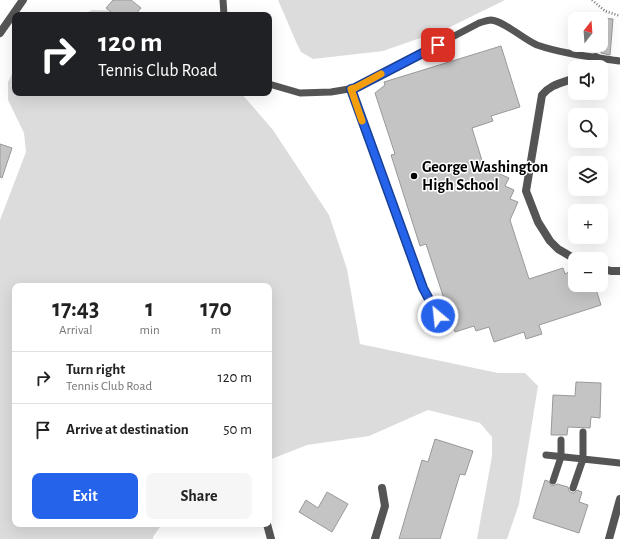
<!DOCTYPE html>
<meta charset="utf-8">
<style>
:root{--surface:#fff;--page:#f6f6f6;--text:#222;--muted:#767676;--line:#e0e0e0;--accent:#2563eb}
body{margin:0;font-family:"Alegreya Sans",sans-serif;background:var(--page);color:var(--text);height:100vh;display:flex;flex-direction:column;font-size:15px;white-space:nowrap}
*{box-sizing:border-box;margin:0}
p{font-size:13px;color:var(--muted)}
.icon{flex:none;width:22px;height:22px;fill:none;stroke:currentColor;stroke-width:2;stroke-linecap:round;stroke-linejoin:round}
.map{position:relative;flex:1;overflow:hidden}
.details{position:absolute;left:12px;top:283px;width:260px;height:244px;display:flex;flex-direction:column;background:var(--surface);border-radius:8px;box-shadow:0 4px 16px #0002}
.details>*{flex:none}
.banner{position:absolute;left:12px;top:12px;width:260px;height:84px;border-radius:8px;box-shadow:0 4px 16px #0002;background:#202124;color:#fff;overflow:hidden}
.needle{width:26px;rotate:17deg}
.controls{position:absolute;left:568px;top:12px;display:grid;gap:8px}
.controls a{display:grid;place-items:center;width:40px;height:40px;border-radius:8px;background:var(--surface);box-shadow:0 4px 16px #0002;font-size:20px}
.pin{position:absolute;display:grid;place-items:center;width:34px;height:34px;color:#fff;margin:-17px;border-radius:8px;box-shadow:0 2px 6px #0006}
.me{position:absolute;width:44px;margin:-22px;rotate:332deg;stroke-linejoin:round;filter:drop-shadow(0 0 3px #0008)}
.turn{display:flex;align-items:center;gap:14px;height:84px;padding:0 20px;font-size:18px}
.turn .icon{width:52px;height:52px;stroke-width:2.5}
.turn b{display:block;font-size:28px;line-height:34px}
.eta{display:flex;justify-content:space-evenly;align-items:center;height:68px;text-align:center}
.eta b{font-size:24px;font-weight:700;line-height:28px}
.action{display:flex;gap:8px;margin-top:auto;padding:8px 20px}
.action a{flex:1;height:46px;border-radius:8px;background:var(--accent);color:#fff;font-size:16px;font-weight:700;line-height:46px;text-align:center}
.action a+a{background:var(--page);color:var(--text)}
ul{padding:0;list-style:none}
li{display:flex;align-items:center;gap:12px;height:52px;padding:0 20px;border-top:1px solid var(--line)}
li div{flex:1}
li b{display:block;font-size:15px}
li em{font-style:normal}
.map>svg:first-child{display:block}
</style>
<div class="map">
<svg width="620" height="539" viewBox="0 0 620 539">
<rect width="100%" height="100%" fill="#fff"/>
<path fill="#dcdcdc" d="M278 0H505L446 29 383 51 313 59 301 52 297 44Z
M92 10 131 11 145 15H83Z
M15 68V93H241L273 130 329 215 347 269 360 344 498 373H525L538 386 519 504 507 539H477L492 456V437L480 423 428 410 369 436 307 445 269 460V286H15V524H162L153 537V539H0V220L26 152 24 133 8 100V82Z"/>
<path fill="#c4c4c4" stroke="#999" d="M113 0H131L141 8 135 15H115L106 8Z
M601 18 613 19 610 55 601 53Z
M501 46 520 107 491 116 493 121 472 128 484 167 509 178 505 186 514 190 510 199 518 202 510 220 529 279 563 268 565 274 569 272 572 281 575 279V285H582L583 290 595 286 601 305 539 325 542 334 526 339 524 332 494 342 489 327 476 331 474 326 455 332 426 244 420 246 391 155 395 154 375 93 385 85 384 82Z
M0 144 12 148 2 178 0 177Z
M576 382 601 383 600 418 591 417 590 428 568 427 567 435H551L553 395 575 396Z
M435 439 473 451 465 475 460 474 440 539H399L422 460 428 462Z
M545 480 548 481 552 486 557 484 568 487 569 491 572 493H574L577 490 582 492 579 502 588 505 579 533 533 518Z
M327 492 348 504 332 532 299 512 306 500 318 508Z"/>
<g fill="none" stroke-linecap="round" stroke-linejoin="round">
<path stroke="#777" stroke-width="2.5" stroke-dasharray="1 2" stroke-linecap="butt" d="M592 0 605 11 620 16"/>
<path stroke="#555" stroke-width="7" d="M223 0 224 15
M269 84 300 93 331 92 355 88 479 23C483 22 487 20 491 20 504 21 523 39 537 45 563 54 593 57 620 61
M351 89 423 288 438 316
M546 455 620 463
M553 481 561 457V440
M573 488 583 459V432"/>
<path stroke="#555" stroke-width="8" d="M593 67 596 57
M575 78C562 83 551 84 542 95L526 191 538 222 550 241 558 249 575 259
M601 268 611 271H620
M267 524 271 539
M375 539 385 506 382 488
M609 539 620 499"/>
<path stroke="#555" stroke-width="8" d="M0 33 23 0"/>
</g>
<g fill="none" stroke-linecap="round" stroke-linejoin="round">
<defs>
<path id="route" d="M438 45 355 88 351 89 423 288 438 316"/>
</defs>
<use href="#route" stroke="#184099" stroke-width="10"/>
<use href="#route" stroke="#2563eb" stroke-width="7"/>
<path stroke="#f59e0b" stroke-width="7" d="M362 121 351 89 355 88 381 74"/>
</g>
<circle fill="#000" stroke="#fff" stroke-width="1.5" cx="414" cy="176" r="4"/>
<g text-anchor="middle" dominant-baseline="central" stroke-width="3" stroke-linejoin="round" paint-order="stroke">
<g font-size="16" font-weight="bold" fill="#000" stroke="#fff" text-anchor="start">
<text x="422" y="167">George Washington<tspan x="422" dy="18">High School</tspan></text>
</g>
</g>
</svg>
<div class="controls">
<a><svg class="needle" viewBox="-14 -14 28 28"><path d="M0-13l5 13h-10z" fill="#e53935"/><path d="M0 13l5-13h-10z" fill="#767676"/></svg></a>
<a><svg class="icon" aria-label="sound" viewBox="0 0 24 24"><path d="M4 9h4l5-4v14l-5-4H4zM17 9q2 3 0 6"/></svg></a>
<a><svg class="icon" aria-label="search" viewBox="0 0 24 24"><circle cx="10" cy="10" r="6"/><path d="M15 15l6 6"/></svg></a>
<a><svg class="icon" aria-label="layers" viewBox="0 0 24 24"><path d="M12 4l9 5-9 5-9-5zM3 14l9 5 9-5"/></svg></a>
<a>+</a>
<a>−</a>
</div>
<div class="pin" style="left:438px;top:45px;background:#d93025"><svg class="icon" aria-label="arrive" viewBox="0 0 24 24"><path d="M6 21V4h12l-3 4 3 4H6"/></svg></div>
<svg class="me" style="left:438px;top:316px" viewBox="-20 -20 40 40"><circle r="17" fill="#2563eb" stroke="#fff" stroke-width="3"/><path d="M0-11L8 9 0 5-8 9z" fill="#fff"/></svg>
<div class="banner">
<div class="turn"><svg class="icon" aria-label="right" viewBox="0 0 24 24"><path d="M7 20v-9h11M14 6l5 5-5 5"/></svg><div><b>120 m</b>Tennis Club Road</div></div>
</div>
<section class="details">
<div class="eta">
<div><b>17:43</b><p>Arrival</p></div>
<div><b>1</b><p>min</p></div>
<div><b>170</b><p>m</p></div>
</div>
<ul>
<li><svg class="icon" aria-label="right" viewBox="0 0 24 24"><path d="M7 20v-9h11M14 6l5 5-5 5"/></svg><div><b>Turn right</b><p>Tennis Club Road</p></div><em>120 m</em></li>
<li><svg class="icon" aria-label="arrive" viewBox="0 0 24 24"><path d="M6 21V4h12l-3 4 3 4H6"/></svg><div><b>Arrive at destination</b></div><em>50 m</em></li>
</ul>
<div class="action"><a>Exit</a><a>Share</a></div>
</section>
</div>
